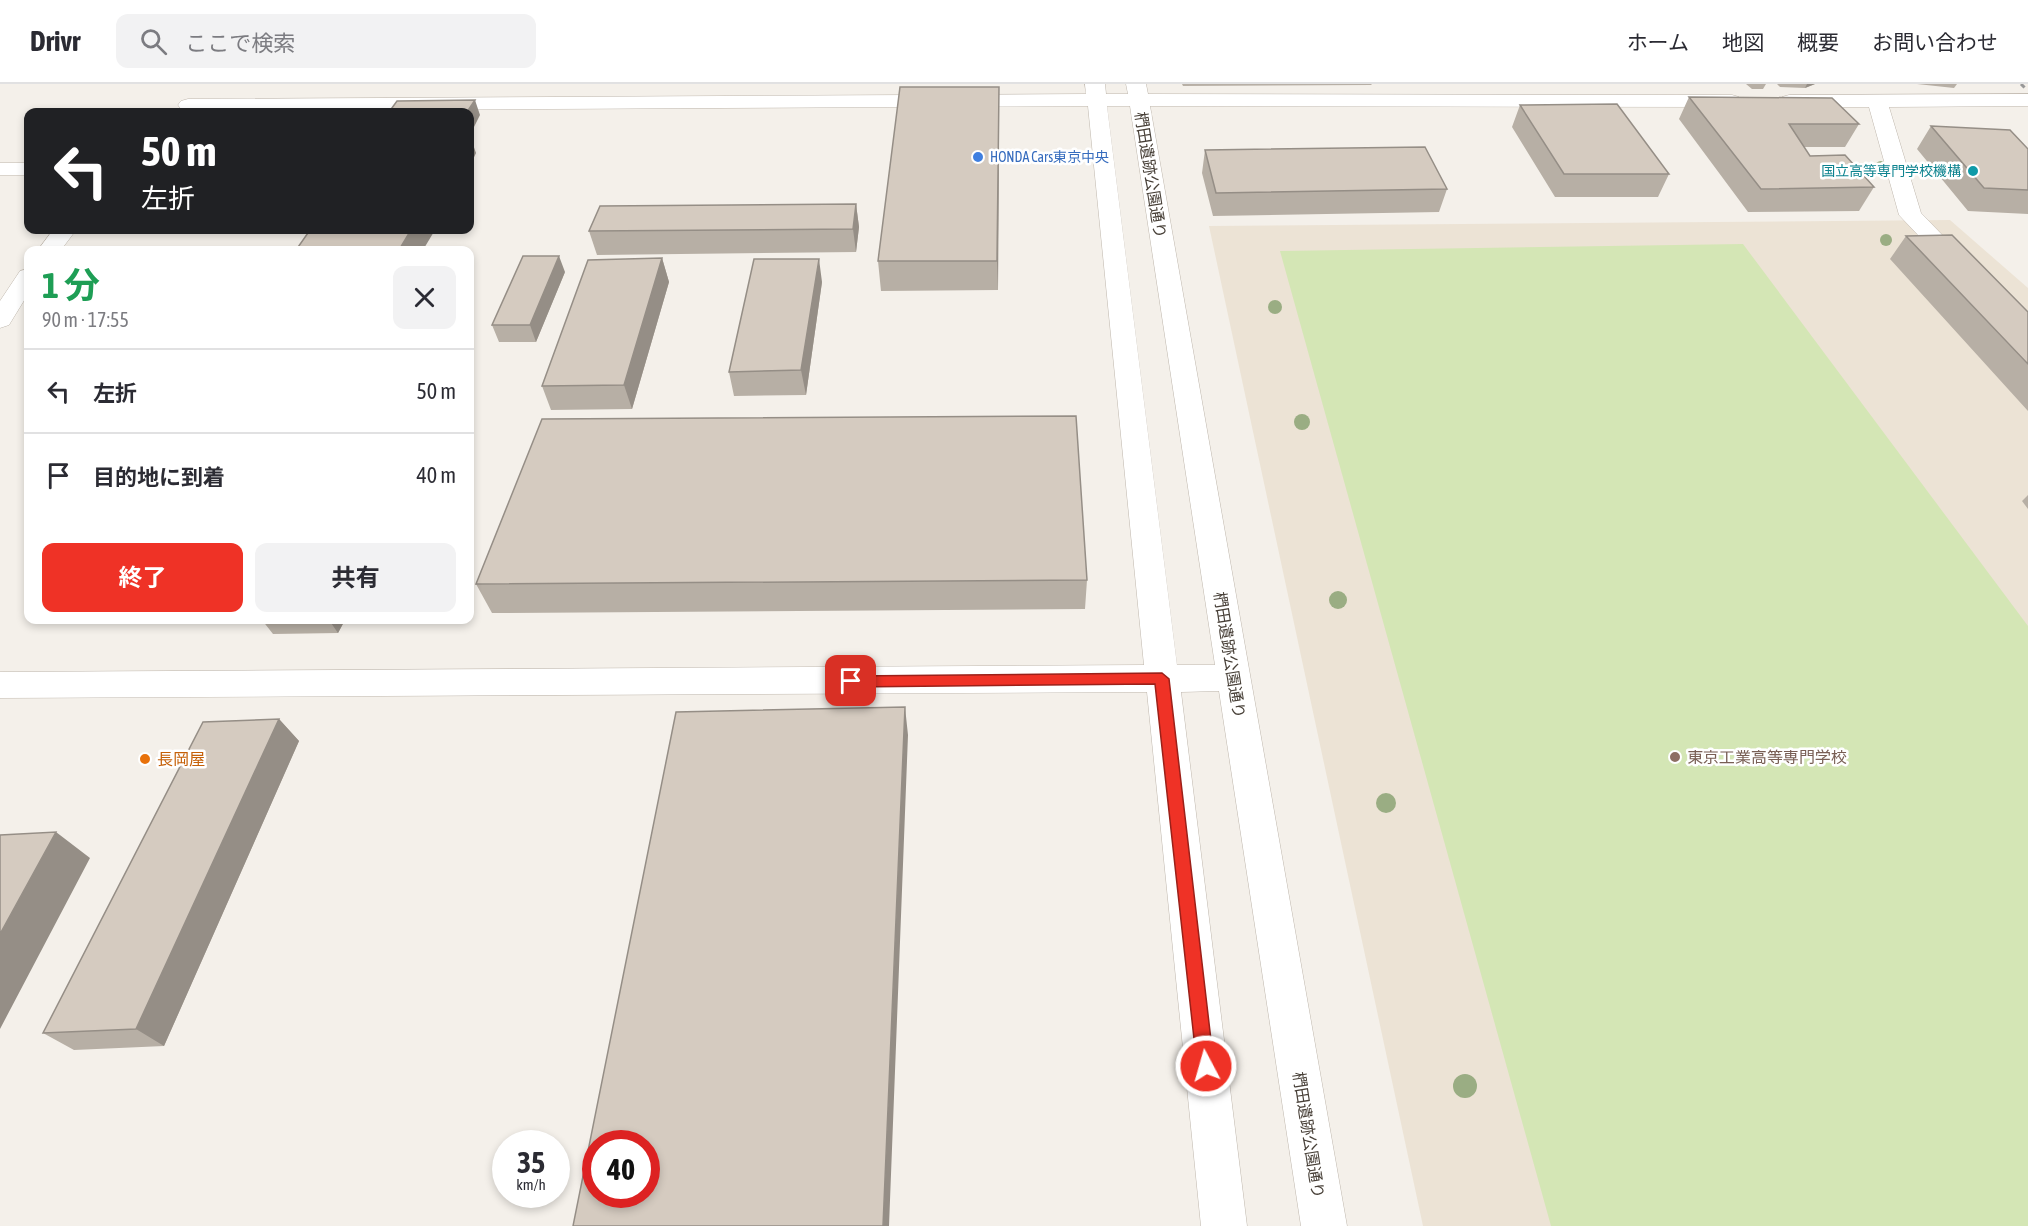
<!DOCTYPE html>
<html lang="ja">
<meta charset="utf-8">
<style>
:root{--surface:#fff;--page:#f2f2f3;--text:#2b2b33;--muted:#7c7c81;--line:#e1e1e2;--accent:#ef3226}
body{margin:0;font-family:"Asap Condensed","Noto Sans JP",sans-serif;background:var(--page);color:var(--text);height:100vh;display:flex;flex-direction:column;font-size:22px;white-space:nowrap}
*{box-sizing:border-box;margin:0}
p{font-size:20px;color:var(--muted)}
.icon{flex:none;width:33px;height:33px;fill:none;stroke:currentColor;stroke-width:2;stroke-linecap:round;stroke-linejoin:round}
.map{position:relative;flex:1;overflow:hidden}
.sheet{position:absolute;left:24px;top:162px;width:450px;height:378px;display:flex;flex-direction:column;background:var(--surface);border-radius:12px;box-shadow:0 3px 9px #0003}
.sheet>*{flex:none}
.hud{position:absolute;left:24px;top:24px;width:450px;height:126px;border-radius:12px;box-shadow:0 3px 9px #0003;background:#202124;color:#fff;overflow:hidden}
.speed{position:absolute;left:492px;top:1046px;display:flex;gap:12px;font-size:30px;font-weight:700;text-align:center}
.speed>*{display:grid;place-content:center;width:78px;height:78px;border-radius:50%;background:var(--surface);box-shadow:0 3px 9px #0003;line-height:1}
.speed small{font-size:15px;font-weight:400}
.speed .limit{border:9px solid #d22;background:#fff;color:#111}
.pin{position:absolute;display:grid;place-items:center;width:51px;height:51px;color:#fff;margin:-26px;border-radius:12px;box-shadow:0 3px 9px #0006}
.me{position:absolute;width:66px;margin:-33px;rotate:354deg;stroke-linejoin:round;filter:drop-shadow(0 0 4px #0008)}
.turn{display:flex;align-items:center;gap:21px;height:126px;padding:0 18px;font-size:27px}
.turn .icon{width:78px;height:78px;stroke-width:2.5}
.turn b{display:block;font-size:42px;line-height:51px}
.round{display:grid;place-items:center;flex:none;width:63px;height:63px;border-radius:12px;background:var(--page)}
.overview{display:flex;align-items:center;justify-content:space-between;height:102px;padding:0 18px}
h1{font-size:36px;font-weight:700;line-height:45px;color:#1e9e55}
.button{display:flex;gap:12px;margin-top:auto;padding:12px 18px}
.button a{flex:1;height:69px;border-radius:12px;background:var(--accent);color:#fff;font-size:24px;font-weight:700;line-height:69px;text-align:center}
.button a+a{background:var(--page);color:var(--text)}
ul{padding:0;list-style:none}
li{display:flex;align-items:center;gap:18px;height:84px;padding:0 18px;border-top:2px solid var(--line)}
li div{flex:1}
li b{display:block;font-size:22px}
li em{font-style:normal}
header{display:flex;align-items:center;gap:36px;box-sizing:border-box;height:84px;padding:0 30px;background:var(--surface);border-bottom:2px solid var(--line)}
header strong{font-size:28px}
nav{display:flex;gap:33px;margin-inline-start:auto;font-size:21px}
.search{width:420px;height:54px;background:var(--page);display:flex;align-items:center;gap:15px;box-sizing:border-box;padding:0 21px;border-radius:12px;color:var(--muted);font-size:22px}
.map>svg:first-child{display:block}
</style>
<header>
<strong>Drivr</strong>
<div class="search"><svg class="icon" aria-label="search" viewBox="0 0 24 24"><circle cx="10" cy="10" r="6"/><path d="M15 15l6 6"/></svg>ここで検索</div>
<nav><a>ホーム</a><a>地図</a><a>概要</a><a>お問い合わせ</a></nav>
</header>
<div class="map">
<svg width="2028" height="1142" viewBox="0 0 2028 1142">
<rect width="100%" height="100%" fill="#f4f0ea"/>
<path fill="#ece3d5" d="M1950 136 2028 204V1142H1423L1209 142Z"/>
<path fill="#d4e6b5" d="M1743 160 2028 542V1142H1551L1280 167Z"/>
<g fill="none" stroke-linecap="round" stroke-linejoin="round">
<defs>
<path id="minor" d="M1085 0H1105L1106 10H1128L1126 0H1146L1148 10 1732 11 1739 13 1742 17 1739 21 1732 23 1150 22 1347 1142H1301L1219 607 1181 608 1247 1142H1201L1147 608 0 614V588L1144 581 1088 22 188 27 181 25 178 21 181 17 188 15 1086 10ZM1107 22H1130L1215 581H1177Z
M2028 10V22L1889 23 1921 129 1974 184 1970 189 1962 191 1954 189 1899 131 1869 23H1789L1782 21 1779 17 1782 13 1789 11Z
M0 79H28V91H0Z
M53 146H76L61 166H38Z
M28 185V210L9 241 0 244V217L20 187Z"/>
</defs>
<use href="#minor" stroke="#bfb7ad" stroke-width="1"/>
<use href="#minor" fill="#fff" fill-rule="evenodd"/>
<path stroke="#989898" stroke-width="3" stroke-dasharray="5 5" stroke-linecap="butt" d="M2021 0 2028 7"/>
</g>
<g fill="#9aad83">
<circle cx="1881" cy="83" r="6"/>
<circle cx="1886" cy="156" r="6"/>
<circle cx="1275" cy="223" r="7"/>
<circle cx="1302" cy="338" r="8"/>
<circle cx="1338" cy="516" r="9"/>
<circle cx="1386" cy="719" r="10"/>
<circle cx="1465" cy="1002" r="12"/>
</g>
<path fill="#b7afa5" d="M1182 0H1372L1371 1 1183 2Z
M1746 0H1766L1763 5H1752Z
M1777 0H1815L1805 4 1780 3Z
M1917 0H1957L1954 4Z
M999 3 998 206 881 207 878 177Z
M1689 13 1859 40 1845 63H1804L1810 72 1874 103 1859 127 1748 128 1679 35Z
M1520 21 1669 90 1658 113H1555L1512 43Z
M1931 42 2028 65V130L1968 127 1917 65Z
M1205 66 1447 105 1439 128 1213 132 1202 89Z
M856 120 859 143 856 168 597 171 589 147Z
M1906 152 2028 228V327L1890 175Z
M662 174 669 198 632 325 551 326 542 302Z
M565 188 536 258H499L492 241Z
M822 198 806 311 734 312 729 288Z
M2028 411V425L2022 417Z
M1087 496 1085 525 492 529 476 500Z
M262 536H345L338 549 273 550Z
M279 635 299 657 164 962 74 966 43 949Z"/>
<path fill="#958e86" d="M1807 0H1815L1805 4Z
M999 3V30L998 206 997 177Z
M475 16 480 31 470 51V28H467Z
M470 52 476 69 470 82Z
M856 120 859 143 856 168 853 145Z
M411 146H435L423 166H399Z
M559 172 565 188 536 258 530 241Z
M662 174 669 198 632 325 624 301Z
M819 175 822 198 806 311 801 286Z
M329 536H345L338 549Z
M905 623 908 651 889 1142H883Z
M279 635 299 657 164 962 136 945Z
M56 748 90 774 0 945V850Z"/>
<path fill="#d5cbc0" stroke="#958e86" stroke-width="1.5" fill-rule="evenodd" d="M900 3H999L997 177H878Z
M1689 13 1832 14 1859 40H1789L1810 72 1845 71 1874 103 1761 105Z
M475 16 467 28H389L397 17Z
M1617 20 1669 90H1564L1520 21Z
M1931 42 2010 46 2028 65V106L1984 104Z
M1425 63 1447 105 1216 109 1205 66Z
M856 120 853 145 589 147 600 122Z
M310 146H411L399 166H296Z
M1952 151 2028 228V280L1906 152Z
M523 172H559L530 241H492Z
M662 174 624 301 542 302 588 176Z
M754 175H819L801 286 729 288Z
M1076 332 1087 496 476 500 542 335Z
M905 623 883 1142H573L676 628ZM596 1059H646V1110H596Z
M279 635 136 945 43 949 203 638Z
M56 748 0 850V751Z"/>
<path fill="#ef3226" stroke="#9b2019" stroke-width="1.5" d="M1162 589 1169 595 1214 982 1212 988 1206 991 1199 988 1197 982 1155 600 851 603 844 597 851 592Z"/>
<circle fill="#3f7fe0" stroke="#fff" stroke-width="2" cx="978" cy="73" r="6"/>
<circle fill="#0f9aa8" stroke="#fff" stroke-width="2" cx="1973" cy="87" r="6"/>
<circle fill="#8d6e63" stroke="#fff" stroke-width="2" cx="1675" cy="673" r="6"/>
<circle fill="#e8710a" stroke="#fff" stroke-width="2" cx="145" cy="675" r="6"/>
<g text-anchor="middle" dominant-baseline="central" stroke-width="5" stroke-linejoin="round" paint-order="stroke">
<g font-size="14" fill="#366cbe" stroke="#fff" text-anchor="start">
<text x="990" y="73">HONDA Cars東京中央</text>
</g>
<g font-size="14" fill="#0d838f" stroke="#fff" text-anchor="end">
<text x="1961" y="87">国立高等専門学校機構</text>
</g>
<g font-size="16" fill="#484038" stroke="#fff">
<text transform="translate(1151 91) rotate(81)">椚田遺跡公園通り</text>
<text transform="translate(1230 571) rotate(81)">椚田遺跡公園通り</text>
<text transform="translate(1309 1051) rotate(81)">椚田遺跡公園通り</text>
</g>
<g font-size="16" fill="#785e54" stroke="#fff" text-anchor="start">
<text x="1687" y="673">東京工業高等専門学校</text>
</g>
<g font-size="16" fill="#c56008" stroke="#fff" text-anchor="start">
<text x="157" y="675">長岡屋</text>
</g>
</g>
</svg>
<div class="speed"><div>35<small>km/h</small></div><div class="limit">40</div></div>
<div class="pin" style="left:851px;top:597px;background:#d93025"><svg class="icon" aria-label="arrive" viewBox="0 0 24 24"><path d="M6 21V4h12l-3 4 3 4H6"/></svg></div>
<svg class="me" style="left:1206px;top:982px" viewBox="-20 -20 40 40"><circle r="17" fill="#ef3226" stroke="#fff" stroke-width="3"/><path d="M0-11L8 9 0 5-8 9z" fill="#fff"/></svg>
<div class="hud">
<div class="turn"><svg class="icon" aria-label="left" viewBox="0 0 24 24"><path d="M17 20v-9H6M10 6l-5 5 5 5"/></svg><div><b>50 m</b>左折</div></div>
</div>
<section class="sheet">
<div class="overview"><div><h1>1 分</h1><p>90 m · 17:55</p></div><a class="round"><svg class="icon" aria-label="close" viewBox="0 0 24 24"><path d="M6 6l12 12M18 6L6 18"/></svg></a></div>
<ul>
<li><svg class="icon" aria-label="left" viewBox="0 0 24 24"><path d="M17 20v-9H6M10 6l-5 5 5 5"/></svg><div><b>左折</b></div><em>50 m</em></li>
<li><svg class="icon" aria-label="arrive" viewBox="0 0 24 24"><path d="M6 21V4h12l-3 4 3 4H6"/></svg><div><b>目的地に到着</b></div><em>40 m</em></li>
</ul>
<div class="button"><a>終了</a><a>共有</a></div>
</section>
</div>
